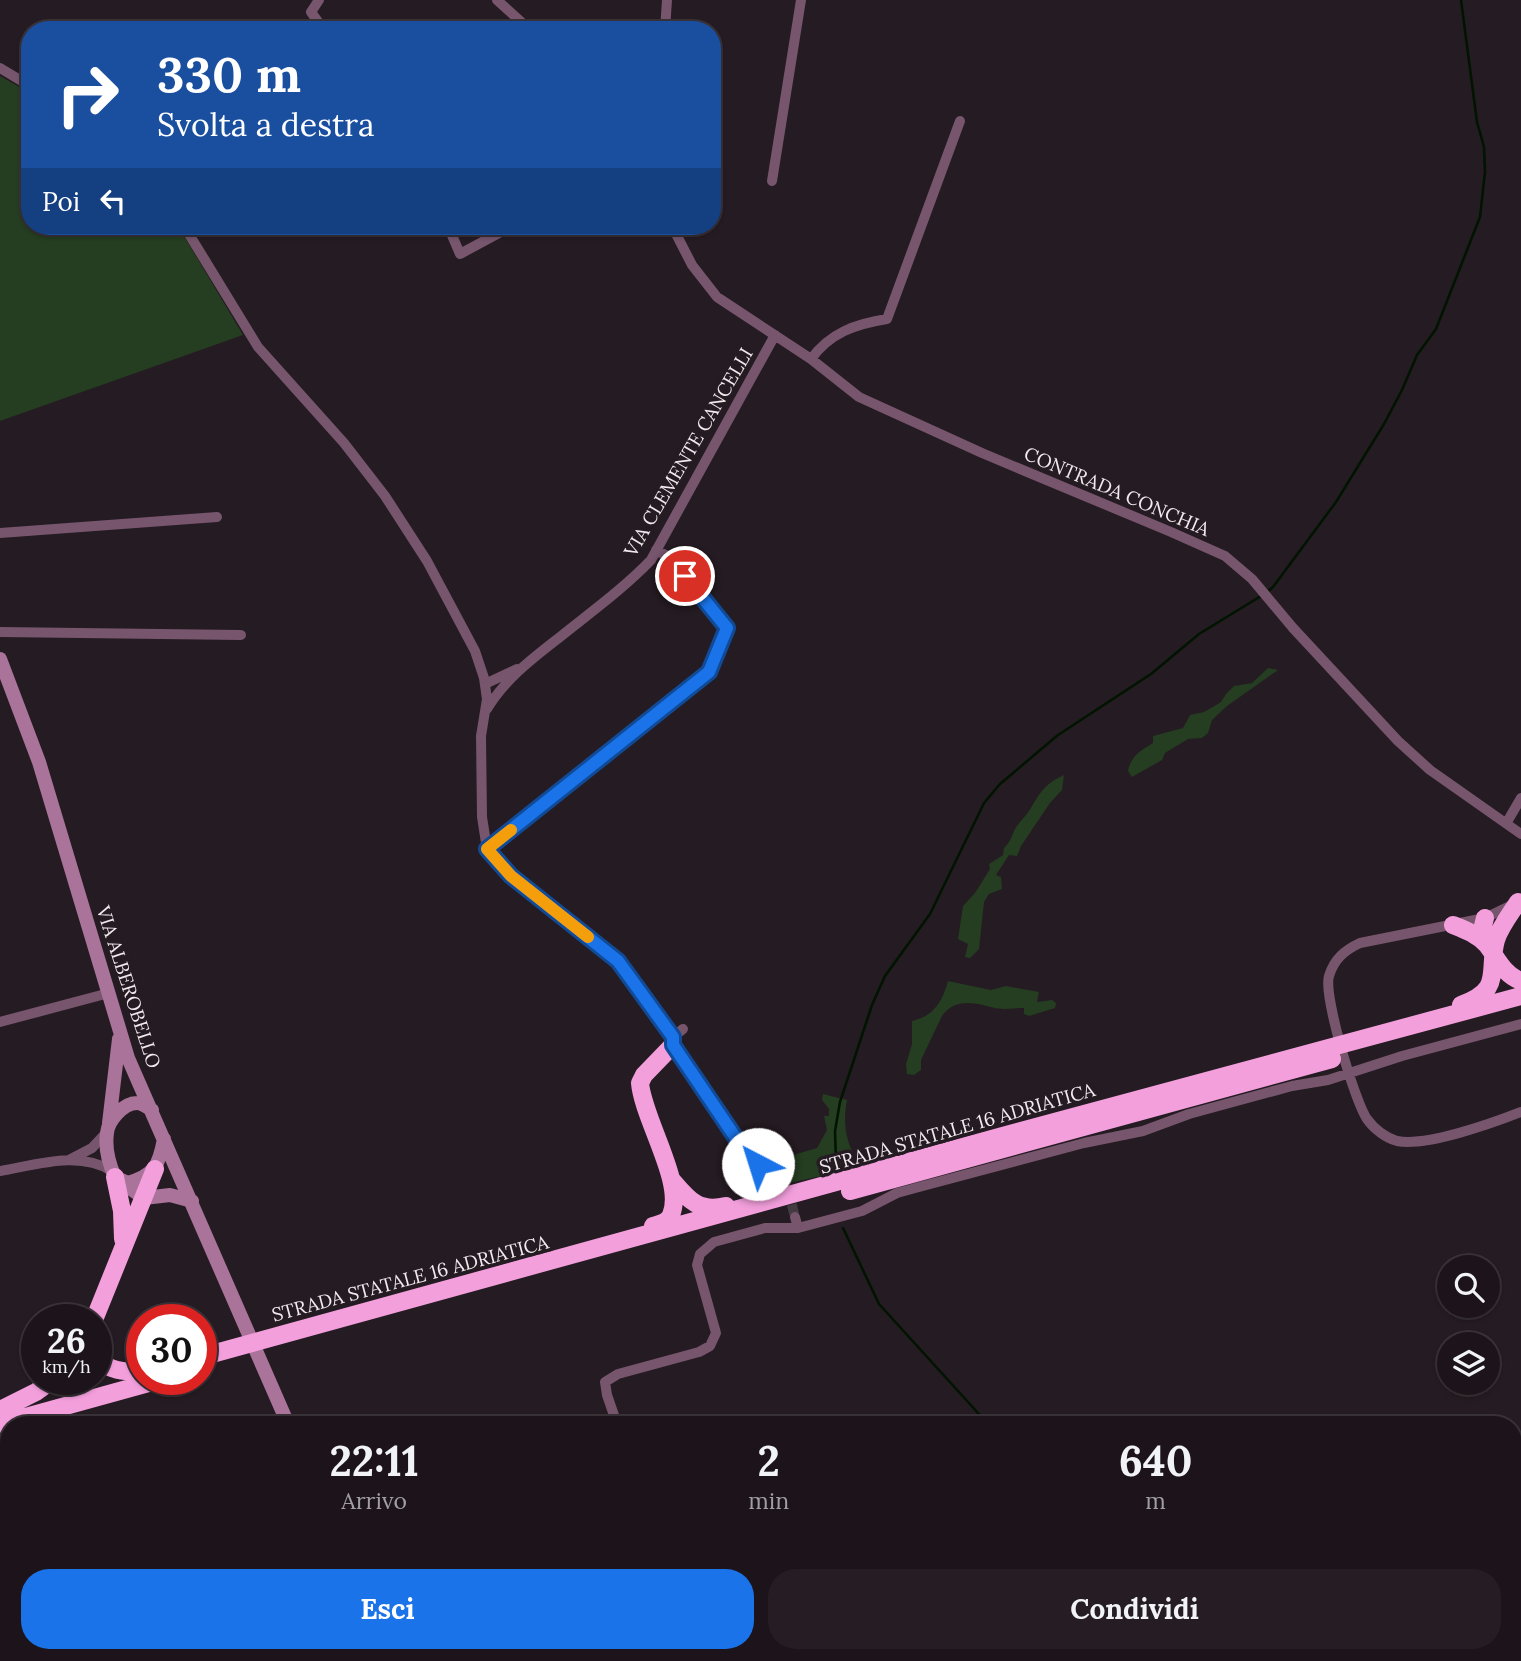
<!DOCTYPE html>
<html lang="it">
<style>
:root{--surface:#1c141a;--page:#251d23;--text:#f1f3f6;--muted:#a09ea2;--line:#3a3339;--accent:#1a73e8}
body{margin:0;font-family:Lora,serif;background:var(--page);color:var(--text);height:100vh;display:flex;flex-direction:column;font-size:26px;white-space:nowrap}
*{box-sizing:border-box;margin:0}
p{font-size:23px;color:var(--muted)}
.icon{flex:none;width:38px;height:38px;fill:none;stroke:currentColor;stroke-width:2;stroke-linecap:round;stroke-linejoin:round}
.map{position:relative;flex:1;overflow:hidden}
.details{position:absolute;left:0px;top:1416px;width:1522px;height:247px;display:flex;flex-direction:column;background:var(--surface);border-radius:28px 28px 0 0;box-shadow:0 2px 5px #0004,0 0 0 2px var(--line)}
.details>*{flex:none}
.guide{position:absolute;left:21px;top:21px;width:700px;height:214px;border-radius:28px;box-shadow:0 2px 5px #0004,0 0 0 2px var(--line);background:#1a4fa0;color:#fff;overflow:hidden}
.tools{position:absolute;left:1437px;top:1255px;display:grid;gap:14px}
.tools a{display:grid;place-items:center;width:63px;height:63px;border-radius:50%;background:var(--surface);box-shadow:0 2px 5px #0004,0 0 0 2px var(--line);font-size:35px}
.speed{position:absolute;left:21px;top:1304px;display:flex;gap:14px;font-size:35px;font-weight:700;text-align:center}
.speed>*{display:grid;place-content:center;width:91px;height:91px;border-radius:50%;background:var(--surface);box-shadow:0 2px 5px #0004,0 0 0 2px var(--line);line-height:1}
.speed small{font-size:18px;font-weight:400}
.speed .limit{border:10px solid #d22;background:#fff;color:#111}
.pin{position:absolute;display:grid;place-items:center;width:60px;height:60px;color:#fff;margin:-30px;border:4px solid #fff;border-radius:50%;box-shadow:0 2px 7px #0007}
.me{position:absolute;width:77px;margin:-38px;rotate:320deg;stroke-linejoin:round;filter:drop-shadow(0 0 5px #0008)}
.turn{display:flex;align-items:center;gap:24px;height:147px;padding:0 21px;font-size:32px}
.turn .icon{width:91px;height:91px;stroke-width:2.5}
.turn b{display:block;font-size:49px;line-height:60px}
.then{display:flex;align-items:center;height:66px;padding:0 21px;background:#0003;gap:14px;font-size:26px}
.eta{display:flex;justify-content:space-evenly;align-items:center;height:119px;text-align:center}
.eta b{font-size:42px;font-weight:800;line-height:49px}
.cta{display:flex;gap:14px;margin-top:auto;padding:14px 21px}
.cta a{flex:1;height:80px;border-radius:28px;background:var(--accent);color:#fff;font-size:28px;font-weight:800;line-height:80px;text-align:center}
.cta a+a{background:var(--page);color:var(--text)}
.map>svg:first-child{display:block}
</style>
<div class="map">
<svg width="1521" height="1661" viewBox="0 0 1521 1661">
<rect width="100%" height="100%" fill="#251b22"/>
<path fill="#253d20" d="M0 76 30 93V226H178L243 335 0 421Z
M1268 668 1278 670 1227 706 1212 720 1208 733 1202 738 1188 739 1165 753 1162 760 1132 777 1128 771C1131 756 1140 751 1153 743V736L1183 728 1190 715 1204 712 1221 702 1226 694 1234 686 1252 683Z
M1064 775 1062 790 1050 803 1021 846 1017 856 1009 855 996 875 1001 877 1002 889 989 894 984 902 979 949 970 958 965 957 968 944 958 939 963 906 975 893 990 869 989 864 1003 855 1004 848C1011 841 1011 837 1015 829 1019 822 1025 817 1029 811 1040 793 1044 784 1064 775Z
M948 981 991 990 1006 986 1039 992 1037 1002 1052 1000 1056 1003 1055 1008 1029 1016 1024 1014V1008C1014 1008 1003 1010 995 1008 975 1003 956 997 942 1016L921 1060V1070L914 1075 907 1074 906 1064 912 1044V1021C934 1016 942 1002 948 981Z
M823 1094 847 1100C843 1121 845 1138 855 1157L872 1156V1165L789 1183 782 1175 783 1158 817 1148 827 1130 824 1116H829V1109L822 1100Z"/>
<g fill="none" stroke-linecap="round" stroke-linejoin="round">
<path stroke="#001400" stroke-width="2.5" d="M1267 592 1273 587 1336 502 1384 424 1402 390 1417 355 1436 329 1480 217 1485 172 1484 147 1477 122 1461 0
M836 1162 835 1131 840 1102 872 1005 885 976 930 914 984 803 1000 784 1058 735 1151 674 1199 634 1261 596
M843 1228 879 1304 988 1424
M1070 1654 1074 1661"/>
<path stroke="#443a41" stroke-width="10" stroke-dasharray="10 5" stroke-linecap="butt" d="M788 1190 795 1217"/>
<path stroke="#76556d" stroke-width="10" d="M319 0 311 12 324 30
M497 0 530 30
M665 30 667 0
M0 68 30 86
M772 181 801 0
M184 226 258 347 344 443 385 496 427 561 475 651 484 678 487 699 481 736 482 817 487 849 511 876 618 961 673 1037V1045L748 1156C760 1166 776 1171 786 1182
M448 226 460 254 512 226
M672 226 692 265 717 297 811 359 859 397 982 453 1171 532 1225 556 1252 579 1293 628 1398 741 1430 770 1521 834
M811 359C830 333 855 324 887 319L960 121
M0 533 217 517
M0 632 241 635
M485 684 517 669
M487 709C505 679 533 658 560 637 591 612 623 589 651 560L775 335
M1507 822 1521 798
M487 849 709 672 727 628 671 558 656 550
M1512 905 1485 918 1360 943C1345 950 1334 959 1329 976 1323 995 1355 1102 1367 1119 1374 1129 1386 1138 1397 1141 1426 1147 1493 1123 1521 1112
M0 1022 109 993
M673 1037 683 1029
M69 1160 92 1148 107 1132
M0 1171C36 1165 79 1150 112 1171
M795 1217 798 1228
M617 1424 607 1395 605 1382 618 1374 699 1352 710 1346 716 1333 697 1265 700 1254 714 1242 765 1228H798L862 1211 897 1193 919 1187 1084 1143 1143 1131 1189 1114 1292 1086 1328 1080 1402 1056 1521 1024
M0 1596 7 1580
M1514 1618 1521 1617
M0 1630 9 1661
M696 1654 698 1661
M1452 1661 1454 1654"/>
<path stroke="#a9739a" stroke-width="14" d="M0 659 39 762 128 1058 288 1424
M152 1110C147 1107 142 1103 137 1103 123 1103 108 1121 107 1133 105 1147 109 1164 115 1177L128 1183C155 1175 159 1165 164 1139
M109 1123 119 1039
M121 1182 144 1198 170 1195 192 1201
M0 1578 9 1581
M369 1654 374 1661"/>
<path stroke="#f39fdc" stroke-width="18" d="M1453 925C1466 930 1478 935 1487 945 1497 958 1504 975 1521 981
M1485 943 1482 930 1485 918
M1461 1005C1504 989 1487 973 1496 940 1500 927 1511 913 1518 902
M115 1177 122 1211 123 1239
M671 1179C688 1199 698 1213 726 1206
M850 1191 1332 1059
M653 1226C660 1224 668 1223 671 1215 685 1183 643 1119 640 1083L644 1075 673 1045
M94 1320 155 1169
M201 1357 1010 1134 1521 996
M96 1358C109 1371 124 1372 142 1372
M0 1410 36 1392 54 1379
M0 1424 163 1379"/>
</g>
<g fill="none" stroke-linecap="round" stroke-linejoin="round">
<defs>
<path id="route" d="M685 576 727 628 709 672 487 849 511 876 618 961 673 1037V1045L748 1156 758 1164"/>
</defs>
<use href="#route" stroke="#114b97" stroke-width="18"/>
<use href="#route" stroke="#1a73e8" stroke-width="12"/>
<path stroke="#f59e0b" stroke-width="12" d="M511 830 487 849 511 876 588 937"/>
</g>
<g text-anchor="middle" dominant-baseline="central" stroke-width="7" stroke-linejoin="round" paint-order="stroke">
<g font-size="19" fill="#f2eaef" stroke="#251b22">
<text transform="translate(688 452) rotate(-60)">VIA CLEMENTE CANCELLI</text>
<text transform="translate(1117 491) rotate(23)">CONTRADA CONCHIA</text>
<text transform="translate(129 987) rotate(72)">VIA ALBEROBELLO</text>
<text transform="translate(957 1128) rotate(-16)">STRADA STATALE 16 ADRIATICA</text>
<text transform="translate(410 1278) rotate(-15)">STRADA STATALE 16 ADRIATICA</text>
</g>
</g>
</svg>
<div class="tools">
<a><svg class="icon" aria-label="search" viewBox="0 0 24 24"><circle cx="10" cy="10" r="6"/><path d="M15 15l6 6"/></svg></a>
<a><svg class="icon" aria-label="layers" viewBox="0 0 24 24"><path d="M12 4l9 5-9 5-9-5zM3 14l9 5 9-5"/></svg></a>
</div>
<div class="speed"><div>26<small>km/h</small></div><div class="limit">30</div></div>
<div class="pin" style="left:685px;top:576px;background:#d93025"><svg class="icon" aria-label="arrive" viewBox="0 0 24 24"><path d="M6 21V4h12l-3 4 3 4H6"/></svg></div>
<svg class="me" style="left:758px;top:1164px" viewBox="-20 -20 40 40"><circle r="19" fill="#fff"/><path d="M0-13L10 11 0 6-10 11z" fill="#1a73e8"/></svg>
<div class="guide">
<div class="turn"><svg class="icon" aria-label="right" viewBox="0 0 24 24"><path d="M7 20v-9h11M14 6l5 5-5 5"/></svg><div><b>330 m</b>Svolta a destra</div></div>
<div class="then">Poi<svg class="icon" aria-label="left" viewBox="0 0 24 24"><path d="M17 20v-9H6M10 6l-5 5 5 5"/></svg></div>
</div>
<section class="details">
<div class="eta">
<div><b>22:11</b><p>Arrivo</p></div>
<div><b>2</b><p>min</p></div>
<div><b>640</b><p>m</p></div>
</div>
<div class="cta"><a>Esci</a><a>Condividi</a></div>
</section>
</div>
